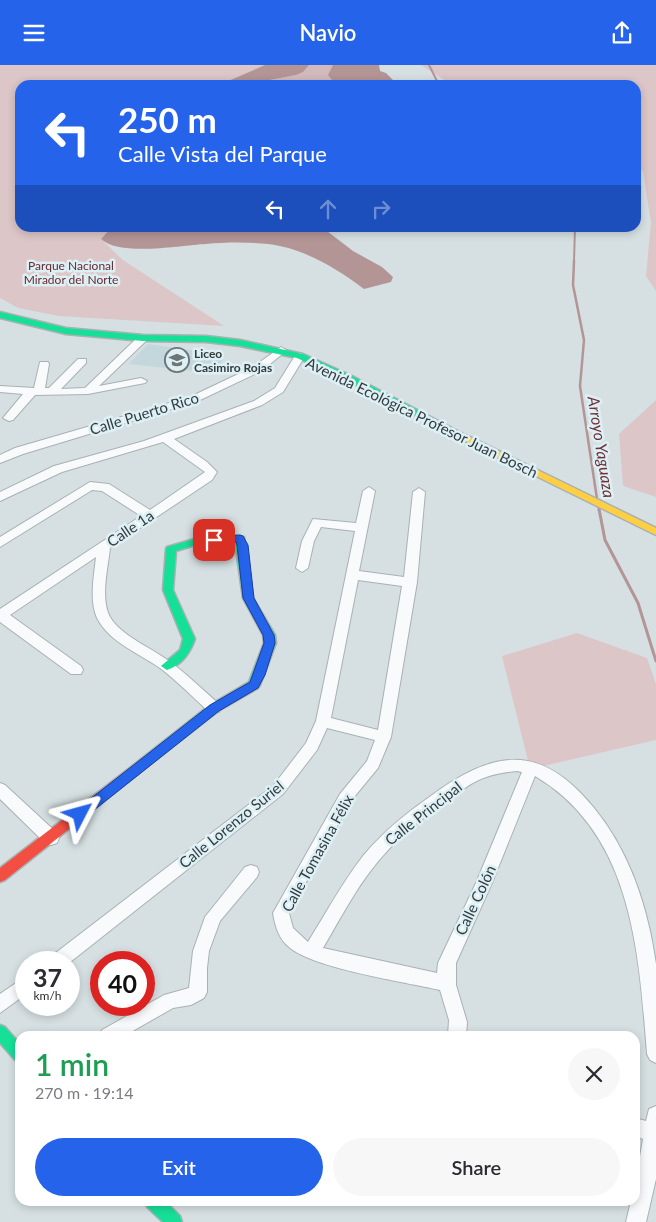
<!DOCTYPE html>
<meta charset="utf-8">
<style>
:root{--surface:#fff;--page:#f7f7f7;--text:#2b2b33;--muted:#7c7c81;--accent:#2563eb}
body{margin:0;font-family:Lato,sans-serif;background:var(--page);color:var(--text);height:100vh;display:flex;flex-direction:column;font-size:19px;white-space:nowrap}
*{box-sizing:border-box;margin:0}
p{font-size:16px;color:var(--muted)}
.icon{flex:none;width:28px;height:28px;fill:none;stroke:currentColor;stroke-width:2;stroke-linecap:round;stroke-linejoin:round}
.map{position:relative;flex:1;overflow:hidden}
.drawer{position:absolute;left:15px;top:966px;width:625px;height:175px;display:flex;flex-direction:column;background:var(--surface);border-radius:15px;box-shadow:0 2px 8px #0003}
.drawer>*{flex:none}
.top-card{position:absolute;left:15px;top:15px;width:626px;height:152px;border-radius:15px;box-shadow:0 2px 8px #0003;background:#2563eb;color:#fff;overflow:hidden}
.speed{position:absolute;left:15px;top:886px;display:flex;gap:10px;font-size:25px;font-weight:700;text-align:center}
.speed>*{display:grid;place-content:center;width:65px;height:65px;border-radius:50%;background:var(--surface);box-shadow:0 2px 8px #0003;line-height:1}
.speed small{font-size:12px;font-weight:400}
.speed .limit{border:8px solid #d22;background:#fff;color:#111}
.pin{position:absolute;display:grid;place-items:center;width:42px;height:42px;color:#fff;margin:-21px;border-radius:10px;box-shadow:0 2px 8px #0006}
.me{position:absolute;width:55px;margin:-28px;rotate:51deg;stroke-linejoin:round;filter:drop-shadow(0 0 4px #0008)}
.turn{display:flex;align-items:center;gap:18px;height:105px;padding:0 20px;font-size:22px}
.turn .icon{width:65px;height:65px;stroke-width:2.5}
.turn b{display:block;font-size:35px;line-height:42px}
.lanes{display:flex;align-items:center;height:48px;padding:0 20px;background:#0003;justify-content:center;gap:25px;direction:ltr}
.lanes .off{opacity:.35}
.round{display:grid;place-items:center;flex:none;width:52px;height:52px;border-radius:26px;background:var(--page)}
.head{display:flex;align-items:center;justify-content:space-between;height:85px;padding:0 20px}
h1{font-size:30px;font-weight:600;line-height:38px;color:#1e9e55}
.action{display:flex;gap:10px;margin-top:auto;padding:10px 20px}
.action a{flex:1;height:58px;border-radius:30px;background:var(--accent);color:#fff;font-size:20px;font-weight:600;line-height:58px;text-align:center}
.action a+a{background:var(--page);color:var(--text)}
header{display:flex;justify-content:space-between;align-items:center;height:65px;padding:0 20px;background:var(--accent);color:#fff;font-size:22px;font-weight:600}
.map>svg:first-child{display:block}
</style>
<header><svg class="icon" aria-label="menu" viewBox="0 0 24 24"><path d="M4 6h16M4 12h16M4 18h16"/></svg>Navio<svg class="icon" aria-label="share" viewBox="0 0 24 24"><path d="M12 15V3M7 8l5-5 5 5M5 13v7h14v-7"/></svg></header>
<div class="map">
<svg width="656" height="1157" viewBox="0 0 656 1157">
<rect width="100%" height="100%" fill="#d6e0e2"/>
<path fill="#c4d7dc" d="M148 279 225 290 215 308 128 299Z"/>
<path fill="#dcc6c7" d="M0 0H265L219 20H20V162L111 163 101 174 123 195 224 261 59 251 18 243 0 233Z
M421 0H656V226L646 211 651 158 643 106 636 99V20H452Z
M656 335V432L623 421 619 369Z
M577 568 647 593 656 619V675L530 704 502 591Z"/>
<path fill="#d2babc" d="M309 0H333L331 7 345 18 349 16 361 20H255L270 15 296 10Z"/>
<path fill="#b49596" d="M265 0H309L303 7 296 10 270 15 255 20H219Z
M333 0H379L380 6 386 8 395 17 393 20C373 20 354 17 335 19L328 10Z
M111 163H323L353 186 382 202 393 212 391 217 364 224C336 203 303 183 268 179 249 177 226 177 206 179 182 180 120 192 101 174Z"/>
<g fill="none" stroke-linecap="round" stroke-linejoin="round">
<path stroke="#b49596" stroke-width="2" d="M429 0 439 20
M574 197 575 162"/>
<path stroke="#b49596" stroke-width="2.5" d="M574 196 573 220 584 275 580 321 597 434
M599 443V445"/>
<path stroke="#b49596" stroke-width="3" d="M599 444 605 475 638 538 656 596"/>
<defs>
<path id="street" d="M143 270 148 273 147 275 99 321 141 313 147 316 145 318 88 329 35 330 13 355 9 356 3 353 23 329 0 327V321L34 323 40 297H48L49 299 45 323H49L78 294H86V298L61 324 85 323 139 271Z
M281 282 286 285 285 287 261 306 198 336 23 389 0 398V390L15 383 190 332 253 302Z
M300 288 305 291 283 327 262 340 174 374 207 397 217 407 212 415 110 483C108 503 100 533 110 552 120 570 153 584 169 596 187 609 203 625 219 639L221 643 219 647H209C193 632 177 616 160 603 140 589 109 577 97 553 89 535 94 511 96 492L10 550 81 601 83 605 81 609H71L0 557V544L141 451 102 426 92 425 0 482V472L90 417 109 419 150 445 205 407 163 377 62 407 0 436V427L54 401 144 376 254 336 275 323 296 289Z
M369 422 375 426 359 506 404 512 413 427 419 423 425 427 417 517 391 672 378 703 350 737 289 848 293 863 308 877C326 848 342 818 363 791 382 768 404 750 428 733 491 686 539 675 594 743 630 787 648 843 656 899 656 931 656 966 656 998L650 995 647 989C639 888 633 769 535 711L492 818 456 898V920L467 957 466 971H448L449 955 440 925C405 917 312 903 289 882 279 874 275 861 273 848L340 729 367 696 375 675 327 663 317 685 283 729 69 898H47L49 893 273 721 306 678 316 656 355 466 321 462 314 476 308 503 302 507 296 503 302 476 313 454 356 458 363 426ZM358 515 402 521 378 665 331 653ZM517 706 522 707 476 818 438 898 437 908 323 883C343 849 361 813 389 784 404 767 423 753 442 740 469 719 481 709 517 706Z
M0 718 5 720 57 768 59 773 57 778 51 780 45 778 0 734Z
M251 800 257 802 259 807 257 812 220 856 209 886 207 903V927L204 933 191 940 173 943 124 971H99L102 965 164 930 189 923 193 886 205 852 245 802Z
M26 911V929L0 948V929Z
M656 1041V1114L646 1157H626L631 1136H635V1121L643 1074 635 1071V1053L646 1056 649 1044Z"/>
<path id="fast" d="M0 247 66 263 143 270 206 271 240 275 303 289 352 311 471 373 466 376 463 375 346 315 297 293 240 281 206 277 143 276 66 269 0 253Z
M205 471 244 472 253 533 275 570 276 578 260 620 258 623 218 646 148 701 144 703 140 701 138 698 140 695 210 640 249 617 264 578 263 570 243 533 235 477H205L176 486 173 525 195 574C190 588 182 600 167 605L161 601 180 585 183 574 163 525 166 484 167 482Z
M0 960 5 962 20 979V997L15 995 0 978Z
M145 1136H165L180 1151 182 1157H163L147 1142Z"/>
<path id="slow" d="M466 370 656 463V470L463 375 461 373Z"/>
<path id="jam" d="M144 693 148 695 150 698 148 701 5 815 0 817V803L140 695Z"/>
</defs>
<use href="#street" stroke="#a9b1b3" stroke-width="2"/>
<use href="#fast" stroke="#a9b1b3" stroke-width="3"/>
<use href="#slow" stroke="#a9b1b3" stroke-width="3"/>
<use href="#jam" stroke="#a9b1b3" stroke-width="3"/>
<use href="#street" fill="#f9fafb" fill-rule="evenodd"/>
<use href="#fast" fill="#16e098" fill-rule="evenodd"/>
<use href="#slow" fill="#ffcf43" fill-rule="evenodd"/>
<use href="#jam" fill="#f24e42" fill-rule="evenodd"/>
</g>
<path fill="#2563eb" stroke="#184099" d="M240 470 243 471 248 480 254 533 274 570 275 578 265 610 258 623 219 646 84 753H75L73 749 75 746 210 640 250 617 264 578 263 570 243 533 237 480 236 477 214 478 208 475 214 471Z"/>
<defs>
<symbol id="school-ring" viewBox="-11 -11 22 22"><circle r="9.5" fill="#ddf0f5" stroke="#6d7577" stroke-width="1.5"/><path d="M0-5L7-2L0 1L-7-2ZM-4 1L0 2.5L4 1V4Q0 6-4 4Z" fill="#6d7577"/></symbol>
</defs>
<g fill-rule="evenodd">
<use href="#school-ring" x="163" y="281" width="28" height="28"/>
</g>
<g text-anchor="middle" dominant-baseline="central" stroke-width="5" stroke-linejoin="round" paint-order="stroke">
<g font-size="12" fill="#69292e" stroke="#ddf0f5">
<text x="71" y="200">Parque Nacional<tspan x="71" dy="14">Mirador del Norte</tspan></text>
</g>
<g font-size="12" font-weight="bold" fill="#343b3d" stroke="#ddf0f5" text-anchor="start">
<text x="194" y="288">Liceo<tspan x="194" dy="14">Casimiro Rojas</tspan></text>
</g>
<g font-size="15" fill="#343b3d" stroke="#ddf0f5">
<text transform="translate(144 348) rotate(-17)">Calle Puerto Rico</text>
<text transform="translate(422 352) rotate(26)">Avenida Ecológica Profesor Juan Bosch</text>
<text transform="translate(130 463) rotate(-34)">Calle 1a</text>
<text transform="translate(423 748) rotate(-38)">Calle Principal</text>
<text transform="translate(231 759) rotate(-39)">Calle Lorenzo Suriel</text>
<text transform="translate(317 788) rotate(-61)">Calle Tomasina Félix</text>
<text transform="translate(475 835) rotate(-65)">Calle Colón</text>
</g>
<g font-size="16" font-style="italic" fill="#703034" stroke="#ddf0f5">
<text transform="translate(602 382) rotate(81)">Arroyo Yaguaza</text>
</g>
</g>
</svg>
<div class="speed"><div>37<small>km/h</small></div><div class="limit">40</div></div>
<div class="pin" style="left:214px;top:475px;background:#d93025"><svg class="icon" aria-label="arrive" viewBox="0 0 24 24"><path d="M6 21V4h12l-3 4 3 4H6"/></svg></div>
<svg class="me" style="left:80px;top:749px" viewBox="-20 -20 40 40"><path d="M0-17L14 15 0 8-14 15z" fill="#2563eb" stroke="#fff" stroke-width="4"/></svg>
<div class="top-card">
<div class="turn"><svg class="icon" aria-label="left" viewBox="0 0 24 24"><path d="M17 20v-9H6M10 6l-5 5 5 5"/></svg><div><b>250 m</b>Calle Vista del Parque</div></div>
<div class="lanes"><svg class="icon" aria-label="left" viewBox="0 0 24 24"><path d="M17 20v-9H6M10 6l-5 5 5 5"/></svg><svg class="icon off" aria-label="ahead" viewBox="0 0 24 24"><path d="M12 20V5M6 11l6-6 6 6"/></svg><svg class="icon off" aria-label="right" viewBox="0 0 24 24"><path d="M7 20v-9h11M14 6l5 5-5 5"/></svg></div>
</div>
<section class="drawer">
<div class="head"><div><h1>1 min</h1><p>270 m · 19:14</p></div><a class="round"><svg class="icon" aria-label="close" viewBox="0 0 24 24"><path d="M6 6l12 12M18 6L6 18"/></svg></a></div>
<div class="action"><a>Exit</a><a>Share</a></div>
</section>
</div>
